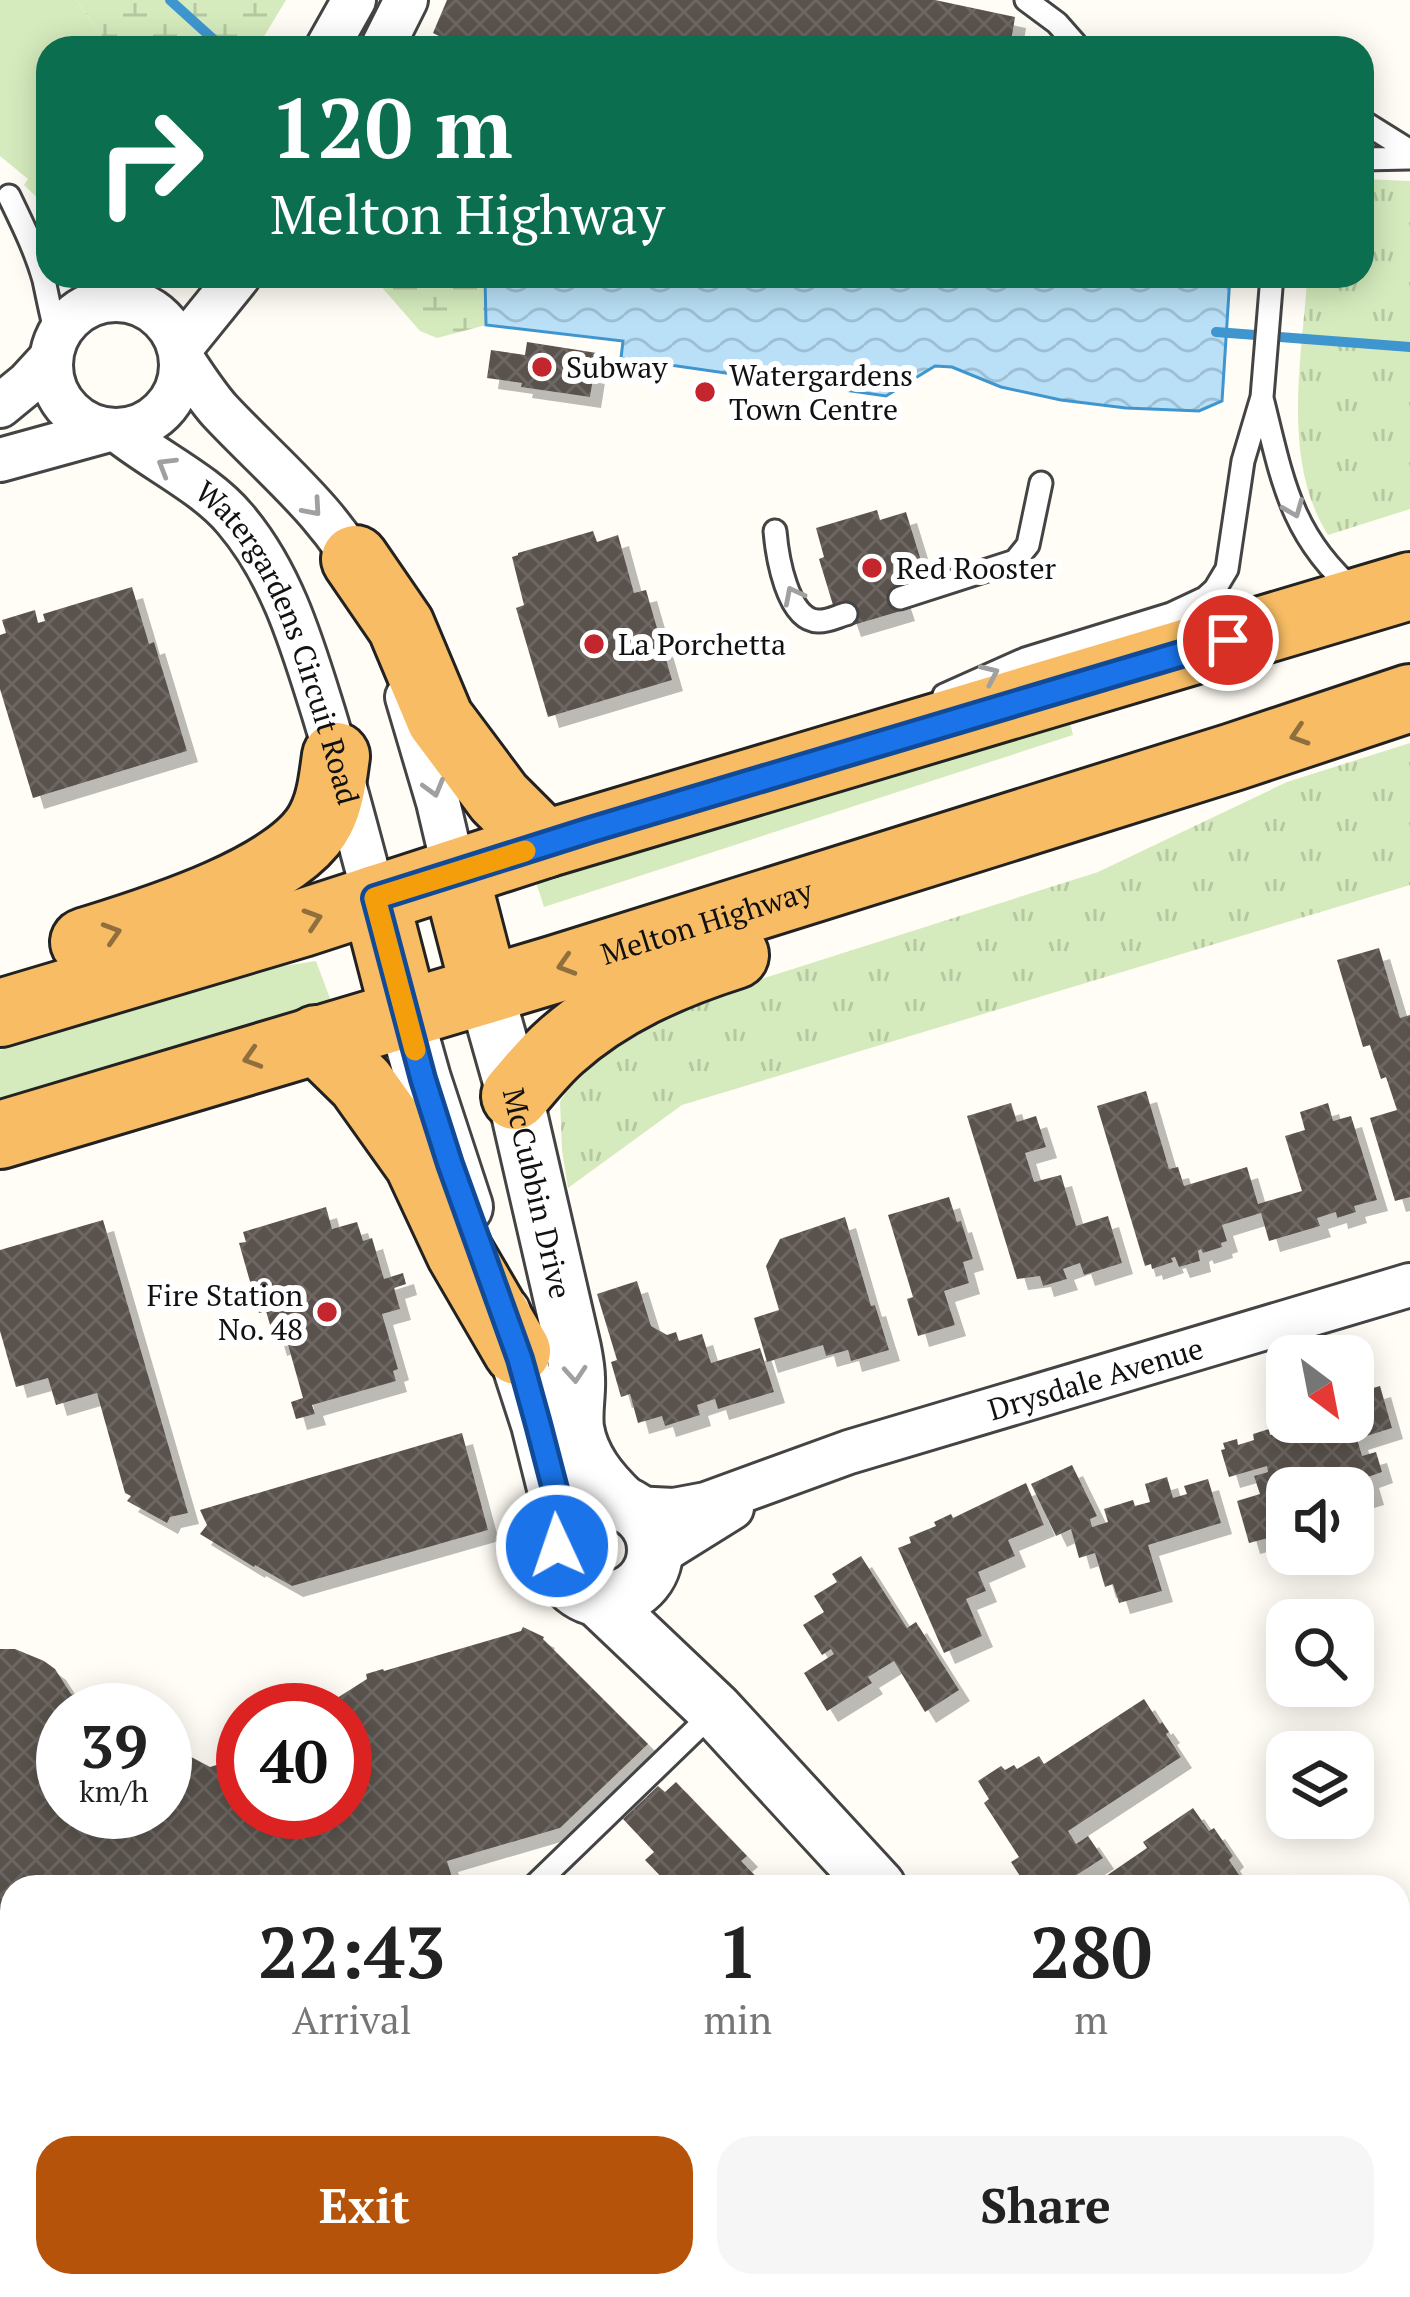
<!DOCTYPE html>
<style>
:root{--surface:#fff;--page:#f6f6f6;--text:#222;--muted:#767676;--accent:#b45309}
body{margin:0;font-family:"PT Serif",serif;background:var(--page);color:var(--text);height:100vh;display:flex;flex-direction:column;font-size:45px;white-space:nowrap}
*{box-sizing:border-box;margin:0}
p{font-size:39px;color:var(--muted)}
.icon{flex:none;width:66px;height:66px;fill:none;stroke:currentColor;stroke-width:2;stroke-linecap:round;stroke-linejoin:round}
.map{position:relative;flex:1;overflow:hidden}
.drawer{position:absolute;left:0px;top:1875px;width:1410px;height:423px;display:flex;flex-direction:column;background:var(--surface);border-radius:36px 36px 0 0;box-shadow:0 6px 30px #0003}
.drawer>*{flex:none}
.hud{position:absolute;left:36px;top:36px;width:1338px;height:252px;border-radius:36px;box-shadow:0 6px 30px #0003;background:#0b6e4f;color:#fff;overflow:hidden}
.needle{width:78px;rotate:148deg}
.fabs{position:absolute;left:1266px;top:1335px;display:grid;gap:24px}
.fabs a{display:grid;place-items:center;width:108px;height:108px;border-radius:24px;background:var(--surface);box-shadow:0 6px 30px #0003;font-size:60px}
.speed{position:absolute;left:36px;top:1683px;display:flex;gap:24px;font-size:60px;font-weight:700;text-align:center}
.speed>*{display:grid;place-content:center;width:156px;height:156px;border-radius:50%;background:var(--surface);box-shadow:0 6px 30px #0003;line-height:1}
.speed small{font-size:30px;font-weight:400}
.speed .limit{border:18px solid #d22;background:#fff;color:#111}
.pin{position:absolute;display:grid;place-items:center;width:102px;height:102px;color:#fff;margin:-51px;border:6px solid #fff;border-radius:50%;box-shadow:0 3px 12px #0007}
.me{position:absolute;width:132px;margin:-66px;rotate:357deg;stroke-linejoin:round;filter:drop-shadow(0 0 9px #0008)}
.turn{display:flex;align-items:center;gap:42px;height:252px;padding:0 36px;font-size:54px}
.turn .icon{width:156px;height:156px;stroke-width:2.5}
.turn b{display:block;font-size:84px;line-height:102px}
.eta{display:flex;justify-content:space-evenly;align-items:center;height:204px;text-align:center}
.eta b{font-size:72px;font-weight:700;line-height:84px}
.button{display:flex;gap:24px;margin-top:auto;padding:24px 36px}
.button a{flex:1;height:138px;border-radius:36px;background:var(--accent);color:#fff;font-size:48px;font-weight:700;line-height:138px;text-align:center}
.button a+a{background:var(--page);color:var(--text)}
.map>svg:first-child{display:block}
</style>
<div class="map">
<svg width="1410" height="2297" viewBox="0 0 1410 2297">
<defs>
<pattern id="wetland-marsh" width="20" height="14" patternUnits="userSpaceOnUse" patternTransform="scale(3)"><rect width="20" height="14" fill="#d5ebbd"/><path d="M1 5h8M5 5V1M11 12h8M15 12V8" fill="none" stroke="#b6c8a1"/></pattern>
<pattern id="park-tufts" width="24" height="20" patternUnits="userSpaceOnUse" patternTransform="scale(3)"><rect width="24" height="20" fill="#d5ebbd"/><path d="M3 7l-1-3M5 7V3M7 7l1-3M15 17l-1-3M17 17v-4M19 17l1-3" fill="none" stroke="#b6c8a1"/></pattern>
<pattern id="water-waves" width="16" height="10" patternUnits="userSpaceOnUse" patternTransform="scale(3)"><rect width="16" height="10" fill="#b9e0f7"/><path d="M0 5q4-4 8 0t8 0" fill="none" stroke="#9ebfd3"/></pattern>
<pattern id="building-cross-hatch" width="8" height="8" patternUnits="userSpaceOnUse" patternTransform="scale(3)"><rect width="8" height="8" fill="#5a524d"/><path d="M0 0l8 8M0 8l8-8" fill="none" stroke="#6d6662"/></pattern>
<filter id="shadow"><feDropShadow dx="11" dy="11" stdDeviation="0" flood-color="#0004"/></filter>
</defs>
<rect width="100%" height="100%" fill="#fffdf5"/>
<path fill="#d5ebbd" d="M0 0H76L111 48H48V208L24 185 28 179 0 156Z
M1069 719 1073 735 544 907 536 882 560 865Z
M316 961 331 1001 296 1021 0 1110V1050L271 968Z"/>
<path fill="url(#wetland-marsh)" d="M76 0H286L257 48H111Z
M358 276H485L486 325 437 338 420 331 379 284Z"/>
<path fill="url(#park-tufts)" d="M1362 179 1410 181V509L1328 535C1282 462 1301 363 1307 282L1308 276H1362Z
M1410 743V885L682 1105 568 1188 562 1150 560 1102 573 1081 589 1066 624 1040 660 1021 739 986 1098 872 1287 782Z
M1078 2286H1274L1296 2297H1078L1076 2289Z"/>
<path fill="url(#water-waves)" stroke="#3f96cf" stroke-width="3" d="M485 276H1230L1222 401 1199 411 1126 408 1061 400 1001 387 952 367 935 366 886 396 621 358 623 341 486 325Z"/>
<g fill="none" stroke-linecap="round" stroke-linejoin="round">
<path stroke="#3f96cf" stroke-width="10" d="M170 0 223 48
M1216 332 1410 347"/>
</g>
<path fill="url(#building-cross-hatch)" filter="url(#shadow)" d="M447 0H935L1015 17 1010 48H500L459 42 457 45 433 33Z
M527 342 597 353 590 397 521 387 522 383 487 378 491 350 525 355Z
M877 510 880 520 906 512 926 577 896 586 904 610 850 626 842 602 833 605 819 559 824 557 816 528Z
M593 531 597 542 618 535 634 593 646 590 672 680 548 717 516 608 524 605 512 557 518 555V553Z
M132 587 149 644 154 642 187 751 33 798 0 689V635L6 633 2 620 35 610 38 623 45 621 43 614Z
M1379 948 1400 1018 1410 1015V1197L1395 1201 1370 1118 1397 1110 1386 1077 1381 1079 1370 1045 1363 1047 1337 960Z
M1146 1091 1169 1169 1178 1167 1184 1186 1247 1167 1258 1204 1302 1191 1285 1136 1305 1130 1300 1112 1328 1103 1333 1121 1351 1116 1377 1200 1354 1206 1356 1212 1337 1218 1336 1212 1317 1218 1320 1226 1269 1241 1261 1213 1222 1225 1227 1241 1221 1243 1222 1247 1203 1253 1201 1249 1198 1251 1200 1261 1179 1267 1175 1257 1171 1258 1173 1262 1152 1269 1151 1264 1145 1266 1097 1106Z
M1011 1103 1017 1122 1036 1116 1046 1147 1025 1153 1034 1182 1061 1175 1076 1226 1108 1216 1122 1263 1084 1275 1080 1263 1063 1269 1067 1279 1043 1286 1040 1276 1017 1279 967 1116Z
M949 1197 957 1222 961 1221 973 1259 963 1262 969 1283 944 1291 955 1325 918 1336 907 1299 913 1297 888 1215Z
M326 1207 332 1229 357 1222 363 1241 372 1238 384 1279 403 1273 406 1284 394 1288 400 1309 382 1314 398 1369 393 1371 396 1381 312 1405 315 1414 296 1419 291 1402 303 1398 287 1341 276 1345 266 1311 259 1313 239 1243 246 1242 243 1232Z
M845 1217 871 1306 875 1305 889 1350 851 1361 848 1350 826 1356 823 1345 767 1362 754 1318 779 1310 766 1266 780 1239Z
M103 1220 188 1513 170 1517 167 1523 127 1501 131 1496 125 1493 97 1393 56 1405 48 1378 16 1387 0 1331V1250Z
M637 1281 651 1326 667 1335 676 1332 679 1341 702 1334 711 1363 760 1348 774 1392 718 1409 715 1399 697 1405 700 1415 665 1426 662 1416 638 1423 630 1394 621 1397 611 1362 617 1360 597 1294Z
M1380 1386 1392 1428 1357 1439 1362 1456 1376 1452 1382 1472 1368 1477 1373 1494 1353 1500V1488H1287V1524L1281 1526 1284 1534 1249 1543 1237 1501 1260 1494 1254 1476 1268 1472 1267 1466 1229 1477 1221 1450 1225 1449 1223 1443 1237 1439 1238 1445 1254 1440 1253 1434 1269 1429 1270 1435 1316 1422H1353V1394Z
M462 1433 488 1530 292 1586 255 1565 254 1567 200 1534 207 1525 200 1510Z
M1072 1465 1097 1516 1090 1519 1092 1527 1108 1522 1104 1509 1133 1500 1135 1506 1150 1502 1145 1484 1167 1477 1173 1498 1187 1494 1184 1486 1208 1479 1221 1523 1148 1545 1162 1591 1119 1603 1113 1584 1105 1587 1095 1553 1079 1558 1071 1529 1056 1536 1031 1484Z
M1026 1483 1044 1525 1008 1540 1015 1556 978 1572 986 1591 966 1599 982 1636 944 1653 898 1548 911 1543 909 1537 936 1526 934 1522 951 1514 953 1518Z
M861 1556 907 1628 916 1622 959 1690 925 1712 894 1661 868 1677 872 1683 827 1711 804 1673 834 1654 831 1649 822 1655 803 1625 824 1612 814 1596 837 1582 832 1574Z
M523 1627 544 1637 543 1639 648 1744 560 1828 447 1861 455 1887H12V2031L0 2034V1649H15L44 1661 55 1669 71 1694 99 1706 96 1710H63V1812H165V1743L210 1767 243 1757V1812H345V1710H325L334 1700 367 1679 366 1674 383 1669 384 1671 521 1631Z
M1144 1699 1160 1724 1162 1722 1169 1732 1166 1734 1181 1757 1068 1831 1076 1844 1088 1836 1103 1858 1058 1887H1027L1011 1862 1019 1857 984 1803 989 1799 978 1781 1001 1766 1005 1770 1014 1765 1017 1769 1039 1756 1044 1764Z
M676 1782 747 1856 741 1861 764 1885 761 1887H671L645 1860 654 1852 623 1819 658 1786 665 1792Z
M1193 1808 1209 1831 1214 1828 1233 1856 1229 1860 1241 1878 1228 1887H1090L1147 1848 1143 1842Z
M1410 1986V2119L1403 2133 1410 2136V2190L1398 2183V2009Z
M12 2076V2133H11L2 2103 10 2101 3 2078Z
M0 2225 12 2262V2273L0 2277Z
M583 2286H667L670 2297H561L584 2289Z
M730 2286H817L823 2297H714Z"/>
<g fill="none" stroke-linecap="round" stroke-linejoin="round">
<defs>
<path id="service" d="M1026 0 1057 23 1079 48
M1362 121 1410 151
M1362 159 1410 158
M9 196C22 223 36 251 44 280 48 299 52 319 57 338
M88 276 110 301
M1262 398C1282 478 1290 536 1356 592
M775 531C777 555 787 620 818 621 827 622 838 616 846 614
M900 598 1015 561 1028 545 1041 483
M944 695 1025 659 1171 614 1205 598 1215 589 1227 569 1243 461 1262 397 1272 276
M533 1887 715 1711
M0 2056 12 2052"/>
<g id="minor">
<path d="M327 48 354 0"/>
<path d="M382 48 406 0"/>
<circle cx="116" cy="365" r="65"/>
<path d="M180 349 239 276"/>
<path d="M181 357C193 375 205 394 219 410 270 465 333 514 366 582"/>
<path d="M0 406 28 383 51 358"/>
<path id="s1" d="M117 430C154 460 206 484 235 519 282 574 302 644 323 711 342 773 358 836 375 899"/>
<path d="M0 460 109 430"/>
<path d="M407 697 438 802 455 874"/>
<path id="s2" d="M633 1508 674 1510 706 1504 849 1452 1410 1285"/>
<path d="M655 1556 732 1508"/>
<path d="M183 2297 220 2286"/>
</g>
<g id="tertiary">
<path id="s3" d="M485 990 515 1096 573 1348C575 1358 577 1368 577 1378 578 1394 574 1411 576 1428 581 1459 600 1482 622 1503"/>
<path d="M405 1015 423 1079 465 1207"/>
<path d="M503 1313 539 1424 564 1524"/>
<circle cx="606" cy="1550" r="49"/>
<path d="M598 1599 715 1710 878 1887"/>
<path d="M1392 2286 1410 2293"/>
</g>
<g id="trunk">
<path d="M355 559 401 626 440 719 499 798 545 844"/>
<path d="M455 874 485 990"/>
<path d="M375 899 405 1015"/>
<path d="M84 942C145 923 292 879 321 819 331 800 333 777 336 756"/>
<path d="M0 1013 302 923 545 844 1410 586"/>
<path d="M316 1039 361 1083 418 1163 460 1253 517 1351"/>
<path d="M515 1096C530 1079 544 1061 560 1047 610 1002 672 975 735 955"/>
<path id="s4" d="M0 1135 556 969 1233 757 1410 698"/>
</g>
</defs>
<use href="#service" stroke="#444" stroke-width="27"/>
<use href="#minor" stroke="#444" stroke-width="48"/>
<use href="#tertiary" stroke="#444" stroke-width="60"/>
<use href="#trunk" stroke="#222" stroke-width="72"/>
<use href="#service" stroke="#fff" stroke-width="21"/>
<use href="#minor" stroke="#fff" stroke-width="42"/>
<use href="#tertiary" stroke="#fff" stroke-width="54"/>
<use href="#trunk" stroke="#f7bc64" stroke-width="66"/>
</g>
<defs><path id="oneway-chevron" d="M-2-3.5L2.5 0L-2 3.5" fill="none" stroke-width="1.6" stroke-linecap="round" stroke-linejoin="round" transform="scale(3)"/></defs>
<g stroke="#a0a0a0">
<use href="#oneway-chevron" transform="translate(166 466) rotate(-149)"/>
<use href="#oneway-chevron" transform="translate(313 508) rotate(49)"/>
<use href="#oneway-chevron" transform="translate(1294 509) rotate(68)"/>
<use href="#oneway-chevron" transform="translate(793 595) rotate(-117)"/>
<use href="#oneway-chevron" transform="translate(990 674) rotate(-24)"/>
<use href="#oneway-chevron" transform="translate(434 788) rotate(74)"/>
<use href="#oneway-chevron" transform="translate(575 1374) rotate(86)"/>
</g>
<g stroke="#906f3f">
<use href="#oneway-chevron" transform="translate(1299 735) rotate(162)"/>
<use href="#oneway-chevron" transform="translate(313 919) rotate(-18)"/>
<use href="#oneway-chevron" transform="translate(112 933) rotate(-17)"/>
<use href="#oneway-chevron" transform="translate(566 965) rotate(163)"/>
<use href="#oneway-chevron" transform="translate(252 1058) rotate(163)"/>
</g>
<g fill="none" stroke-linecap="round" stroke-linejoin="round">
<defs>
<path id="route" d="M557 1546 564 1524 538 1424 520 1359 450 1164 423 1079 375 898 590 830 1228 640"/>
</defs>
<use href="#route" stroke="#114b97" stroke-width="30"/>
<use href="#route" stroke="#1a73e8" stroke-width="21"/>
<path stroke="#f59e0b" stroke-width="21" d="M415 1050 375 898 525 851"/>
</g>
<g fill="#c4262e" stroke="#fff" stroke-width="4.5">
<circle cx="542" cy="367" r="12"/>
<circle cx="705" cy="392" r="12"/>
<circle cx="872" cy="568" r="12"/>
<circle cx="594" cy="644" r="12"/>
<circle cx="327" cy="1312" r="12"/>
</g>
<g text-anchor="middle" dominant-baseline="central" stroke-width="12" stroke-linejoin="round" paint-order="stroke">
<g font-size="30" fill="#111" stroke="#fff" text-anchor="start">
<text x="566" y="367">Subway</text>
<text x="729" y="375">Watergardens<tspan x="729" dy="34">Town Centre</tspan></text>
<text x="896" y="568">Red Rooster</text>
<text x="618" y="644">La Porchetta</text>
<text x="303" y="1295" text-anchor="end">Fire Station<tspan x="303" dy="34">No. 48</tspan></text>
</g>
<g font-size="30" fill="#111" stroke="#fff">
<text stroke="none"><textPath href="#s1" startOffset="279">Watergardens Circuit Road</textPath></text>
<text stroke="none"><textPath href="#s4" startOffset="738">Melton Highway</textPath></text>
<text stroke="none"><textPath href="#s3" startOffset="210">McCubbin Drive</textPath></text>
<text stroke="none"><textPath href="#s2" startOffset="483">Drysdale Avenue</textPath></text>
</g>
</g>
</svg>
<div class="fabs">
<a><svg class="needle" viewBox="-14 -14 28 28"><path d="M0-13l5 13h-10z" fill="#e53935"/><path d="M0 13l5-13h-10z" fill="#767676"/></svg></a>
<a><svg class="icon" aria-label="sound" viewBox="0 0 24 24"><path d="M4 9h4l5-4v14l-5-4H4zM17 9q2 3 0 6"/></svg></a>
<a><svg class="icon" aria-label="search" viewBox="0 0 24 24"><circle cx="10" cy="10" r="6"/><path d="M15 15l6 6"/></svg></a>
<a><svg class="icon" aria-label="layers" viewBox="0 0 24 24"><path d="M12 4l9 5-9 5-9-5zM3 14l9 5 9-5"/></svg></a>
</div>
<div class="speed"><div>39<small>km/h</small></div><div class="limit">40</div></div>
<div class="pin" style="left:1228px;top:640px;background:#d93025"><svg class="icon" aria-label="arrive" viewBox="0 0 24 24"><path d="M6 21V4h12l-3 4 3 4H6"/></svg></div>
<svg class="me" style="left:557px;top:1546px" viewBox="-20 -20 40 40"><circle r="17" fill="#1a73e8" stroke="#fff" stroke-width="3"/><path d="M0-11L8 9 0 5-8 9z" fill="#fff"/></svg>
<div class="hud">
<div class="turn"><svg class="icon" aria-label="right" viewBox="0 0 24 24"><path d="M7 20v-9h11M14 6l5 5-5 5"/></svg><div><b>120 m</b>Melton Highway</div></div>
</div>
<section class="drawer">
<div class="eta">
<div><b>22:43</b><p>Arrival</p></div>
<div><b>1</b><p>min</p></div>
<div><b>280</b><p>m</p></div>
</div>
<div class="button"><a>Exit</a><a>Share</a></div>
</section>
</div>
